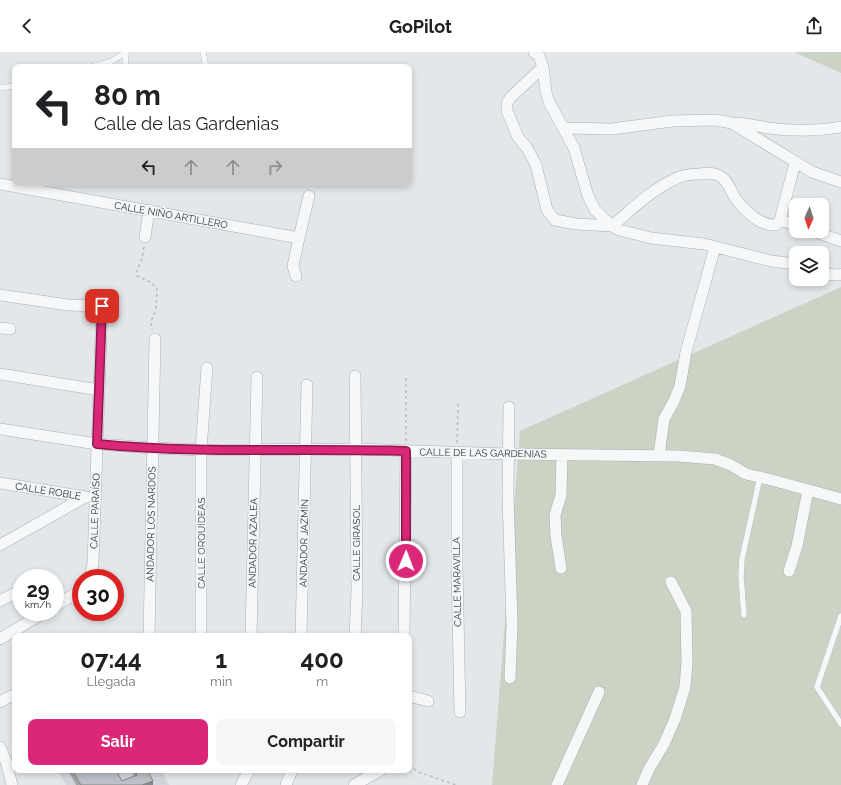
<!DOCTYPE html>
<html lang="es">
<meta charset="utf-8">
<style>
:root{--surface:#fff;--page:#f6f6f6;--text:#202124;--muted:#757577;--accent:#db2777}
body{margin:0;font-family:Raleway,sans-serif;background:var(--page);color:var(--text);height:100vh;display:flex;flex-direction:column;font-size:15px;white-space:nowrap}
*{box-sizing:border-box;margin:0}
p{font-size:13px;color:var(--muted)}
.icon{flex:none;width:22px;height:22px;fill:none;stroke:currentColor;stroke-width:2;stroke-linecap:round;stroke-linejoin:round}
.map{position:relative;flex:1;overflow:hidden}
.sheet{position:absolute;left:12px;top:581px;width:400px;height:140px;display:flex;flex-direction:column;background:var(--surface);border-radius:8px;box-shadow:0 2px 6px #0003}
.sheet>*{flex:none}
.top-card{position:absolute;left:12px;top:12px;width:400px;height:122px;border-radius:8px;box-shadow:0 2px 6px #0003;background:#fff;color:var(--text);overflow:hidden}
.needle{width:26px;rotate:183deg}
.tools{position:absolute;left:789px;top:146px;display:grid;gap:8px}
.tools a{display:grid;place-items:center;width:40px;height:40px;border-radius:8px;background:var(--surface);box-shadow:0 2px 6px #0003;font-size:20px}
.speed{position:absolute;left:12px;top:517px;display:flex;gap:8px;font-size:20px;font-weight:700;text-align:center}
.speed>*{display:grid;place-content:center;width:52px;height:52px;border-radius:50%;background:var(--surface);box-shadow:0 2px 6px #0003;line-height:1}
.speed small{font-size:10px;font-weight:400}
.speed .limit{border:6px solid #d22;background:#fff;color:#111}
.pin{position:absolute;display:grid;place-items:center;width:34px;height:34px;color:#fff;margin:-17px;border-radius:8px;box-shadow:0 2px 6px #0006}
.me{position:absolute;width:44px;margin:-22px;rotate:1deg;stroke-linejoin:round;filter:drop-shadow(0 0 3px #0008)}
.turn{display:flex;align-items:center;gap:14px;height:84px;padding:0 16px;font-size:18px}
.turn .icon{width:52px;height:52px;stroke-width:2.5}
.turn b{display:block;font-size:28px;line-height:34px}
.lanes{display:flex;align-items:center;height:38px;padding:0 16px;background:#0003;justify-content:center;gap:20px;direction:ltr}
.lanes .off{opacity:.35}
.eta{display:flex;justify-content:space-evenly;align-items:center;height:68px;text-align:center}
.eta b{font-size:24px;font-weight:700;line-height:28px}
.button{display:flex;gap:8px;margin-top:auto;padding:8px 16px}
.button a{flex:1;height:46px;border-radius:8px;background:var(--accent);color:#fff;font-size:16px;font-weight:700;line-height:46px;text-align:center}
.button a+a{background:var(--page);color:var(--text)}
header{display:flex;justify-content:space-between;align-items:center;height:52px;padding:0 16px;background:var(--surface);font-size:18px;font-weight:700}
.map>svg:first-child{display:block}
</style>
<header><svg class="icon" aria-label="back" viewBox="0 0 24 24"><path d="M15 5l-7 7 7 7"/></svg>GoPilot<svg class="icon" aria-label="share" viewBox="0 0 24 24"><path d="M12 15V3M7 8l5-5 5 5M5 13v7h14v-7"/></svg></header>
<div class="map">
<svg width="841" height="733" viewBox="0 0 841 733">
<rect width="100%" height="100%" fill="#e3e7ea"/>
<path fill="#d1d6dc" d="M58 718H161L169 733H66Z"/>
<path fill="#cbd3c5" d="M794 0H841V21Z
M841 235V733H492L520 379Z"/>
<g fill="none" stroke-linecap="round" stroke-linejoin="round">
<defs>
<path id="service" d="M203 0 206 15
M91 15 110 10 127 0
M125 15 126 1
M0 36 15 34
M744 563 741 525 742 507 760 425
M841 564 817 635 841 672"/>
<path id="minor" d="M534 0 539 4 543 15 546 40 549 50 574 96 588 144 595 158 612 174 619 178 651 186 704 192 771 209 796 212
M543 15 511 45 507 51V59L518 85 527 96 536 113 547 158 555 168 576 172 612 174C631 158 650 139 673 128 681 123 691 122 700 122 705 121 713 121 718 123 728 127 730 139 736 147 745 159 760 174 776 173L780 168 795 111
M737 71C747 72 758 74 768 76 791 79 818 79 841 75
M564 76 612 77 672 69 715 68 732 71 812 120 841 130
M0 132 299 186
M780 168 796 173
M813 179 841 189
M145 185 149 158
M822 222 838 223 841 222
M296 224 293 214 299 186 309 144
M0 243 68 253 102 254 93 511 90 526
M0 276 10 277
M0 322 99 338
M509 355 508 443 512 573 510 626
M0 377 97 392 152 396 201 398 356 397 508 402 678 404 715 407 731 413 746 422 768 427 841 447
M457 400V513L460 660
M659 403 664 367 674 349 680 334 686 300 715 195
M0 431 86 445
M0 493 85 445
M561 516 556 484 555 463 561 443 562 403
M789 519 797 494 808 438
M0 549 21 538
M55 554 81 538
M149 584 155 287
M201 584V398L207 316
M251 584 257 325
M301 584 307 333
M355 584 357 538 355 324
M404 584 406 399
M0 587 45 560
M409 644 428 649
M0 650 15 642
M0 695 6 709 12 733
M241 733 249 718
M286 733 292 718
M354 733 381 718
M557 733 599 640
M642 733 649 717 664 692 675 667 685 635 687 611 686 559 671 530"/>
</defs>
<use href="#service" stroke="#a8afb4" stroke-width="6"/>
<use href="#minor" stroke="#a8afb4" stroke-width="12"/>
<path stroke="#b9bdc1" stroke-width="1.5" stroke-dasharray="3 3" stroke-linecap="butt" d="M144 195 142 207 136 221 137 224 150 230 157 236 156 256 151 270 152 278
M406 389V324
M457 391 458 351
M409 713 418 720 456 733"/>
<use href="#service" stroke="#f6f7f8" stroke-width="5.5"/>
<use href="#minor" stroke="#f6f7f8" stroke-width="11"/>
</g>
<path fill="#a1a6aa" d="M68 718H116L122 729 134 724 131 718H148L153 733H76Z"/>
<path fill="#83878b" d="M153 729V733H142Z"/>
<path fill="#bbc1c6" stroke="#83878b" d="M72 718H116L122 729 137 723 135 718H147L153 729 142 733H81Z"/>
<g fill="none" stroke-linecap="round" stroke-linejoin="round">
<defs>
<path id="route" d="M102 254 97 392C199 402 303 396 406 399V509"/>
</defs>
<use href="#route" stroke="#8e194d" stroke-width="10"/>
<use href="#route" stroke="#db2777" stroke-width="7"/>
</g>
<g text-anchor="middle" dominant-baseline="central" stroke-width="3" stroke-linejoin="round" paint-order="stroke">
<g font-size="10" fill="#2c3741" stroke="#f3f5f7">
<text transform="translate(171 163) rotate(10)">CALLE NIÑO ARTILLERO</text>
<text transform="translate(483 401) rotate(1)">CALLE DE LAS GARDENIAS</text>
<text transform="translate(48 439) rotate(9)">CALLE ROBLE</text>
<text transform="translate(95 459) rotate(-88)">CALLE PARAÍSO</text>
<text transform="translate(151 472) rotate(-89)">ANDADOR LOS NARDOS</text>
<text transform="translate(201 491) rotate(-90)">CALLE ORQUÍDEAS</text>
<text transform="translate(253 491) rotate(-89)">ANDADOR AZALEA</text>
<text transform="translate(304 491) rotate(-89)">ANDADOR JAZMÍN</text>
<text transform="translate(356 491) rotate(-90)">CALLE GIRASOL</text>
<text transform="translate(457 530) rotate(-91)">CALLE MARAVILLA</text>
</g>
</g>
</svg>
<div class="tools">
<a><svg class="needle" viewBox="-14 -14 28 28"><path d="M0-13l5 13h-10z" fill="#e53935"/><path d="M0 13l5-13h-10z" fill="#757577"/></svg></a>
<a><svg class="icon" aria-label="layers" viewBox="0 0 24 24"><path d="M12 4l9 5-9 5-9-5zM3 14l9 5 9-5"/></svg></a>
</div>
<div class="speed"><div>29<small>km/h</small></div><div class="limit">30</div></div>
<div class="pin" style="left:102px;top:254px;background:#d93025"><svg class="icon" aria-label="arrive" viewBox="0 0 24 24"><path d="M6 21V4h12l-3 4 3 4H6"/></svg></div>
<svg class="me" style="left:406px;top:509px" viewBox="-20 -20 40 40"><circle r="17" fill="#db2777" stroke="#fff" stroke-width="3"/><path d="M0-11L8 9 0 5-8 9z" fill="#fff"/></svg>
<div class="top-card">
<div class="turn"><svg class="icon" aria-label="left" viewBox="0 0 24 24"><path d="M17 20v-9H6M10 6l-5 5 5 5"/></svg><div><b>80 m</b>Calle de las Gardenias</div></div>
<div class="lanes"><svg class="icon" aria-label="left" viewBox="0 0 24 24"><path d="M17 20v-9H6M10 6l-5 5 5 5"/></svg><svg class="icon off" aria-label="ahead" viewBox="0 0 24 24"><path d="M12 20V5M6 11l6-6 6 6"/></svg><svg class="icon off" aria-label="ahead" viewBox="0 0 24 24"><path d="M12 20V5M6 11l6-6 6 6"/></svg><svg class="icon off" aria-label="right" viewBox="0 0 24 24"><path d="M7 20v-9h11M14 6l5 5-5 5"/></svg></div>
</div>
<section class="sheet">
<div class="eta">
<div><b>07:44</b><p>Llegada</p></div>
<div><b>1</b><p>min</p></div>
<div><b>400</b><p>m</p></div>
</div>
<div class="button"><a>Salir</a><a>Compartir</a></div>
</section>
</div>
